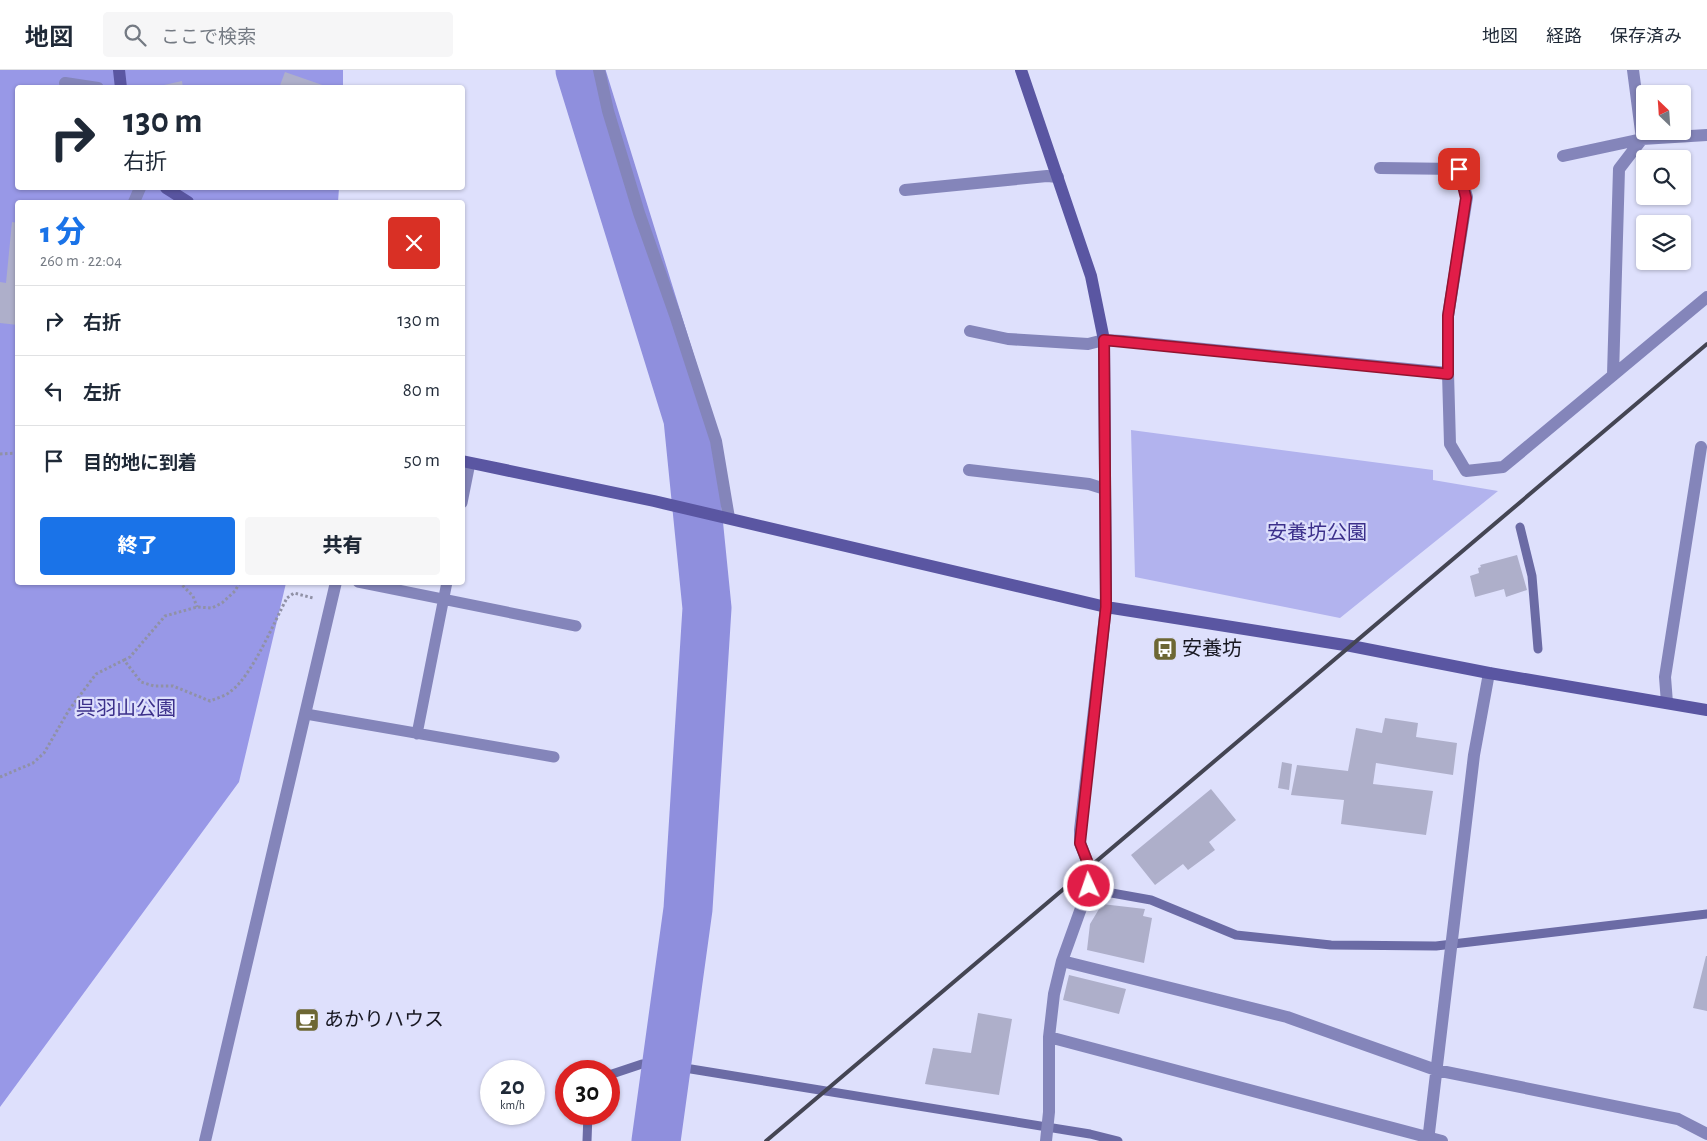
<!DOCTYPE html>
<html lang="ja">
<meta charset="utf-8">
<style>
:root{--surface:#fff;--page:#f6f6f7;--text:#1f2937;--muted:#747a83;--line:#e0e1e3;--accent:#1a73e8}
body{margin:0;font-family:"Alegreya Sans","Noto Sans JP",sans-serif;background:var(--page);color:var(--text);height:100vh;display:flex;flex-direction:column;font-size:19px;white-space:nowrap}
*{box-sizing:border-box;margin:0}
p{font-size:16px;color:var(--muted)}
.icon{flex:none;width:28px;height:28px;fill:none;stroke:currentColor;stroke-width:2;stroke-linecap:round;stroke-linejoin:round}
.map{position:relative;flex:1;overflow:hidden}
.drawer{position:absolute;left:15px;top:130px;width:450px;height:385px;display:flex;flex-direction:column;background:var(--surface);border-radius:5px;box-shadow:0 1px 4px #0004}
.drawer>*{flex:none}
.top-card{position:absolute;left:15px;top:15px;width:450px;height:105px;border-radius:5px;box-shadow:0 1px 4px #0004;background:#fff;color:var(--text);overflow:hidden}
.needle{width:32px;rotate:335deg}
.tools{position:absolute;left:1636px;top:15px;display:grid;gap:10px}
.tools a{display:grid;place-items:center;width:55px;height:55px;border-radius:5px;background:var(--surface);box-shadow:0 1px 4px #0004;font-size:25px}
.speed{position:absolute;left:480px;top:990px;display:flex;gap:10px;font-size:25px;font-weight:700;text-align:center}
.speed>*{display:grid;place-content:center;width:65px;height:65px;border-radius:50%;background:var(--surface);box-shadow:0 1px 4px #0004;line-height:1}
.speed small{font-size:12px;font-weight:400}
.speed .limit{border:8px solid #d22;background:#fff;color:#111}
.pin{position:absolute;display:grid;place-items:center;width:42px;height:42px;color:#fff;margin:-21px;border-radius:10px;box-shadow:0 2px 8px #0006}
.me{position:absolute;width:55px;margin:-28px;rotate:357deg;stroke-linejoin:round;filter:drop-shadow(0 0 4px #0008)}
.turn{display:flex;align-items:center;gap:18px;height:105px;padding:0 25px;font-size:22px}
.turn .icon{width:65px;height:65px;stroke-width:2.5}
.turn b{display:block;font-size:35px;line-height:42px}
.round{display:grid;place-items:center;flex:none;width:52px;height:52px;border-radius:5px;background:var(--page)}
.overview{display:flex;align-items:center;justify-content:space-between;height:85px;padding:0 25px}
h1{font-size:30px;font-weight:800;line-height:38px;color:var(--accent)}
.primary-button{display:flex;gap:10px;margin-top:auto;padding:10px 25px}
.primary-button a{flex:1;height:58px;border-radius:5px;background:var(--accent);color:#fff;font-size:20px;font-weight:800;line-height:58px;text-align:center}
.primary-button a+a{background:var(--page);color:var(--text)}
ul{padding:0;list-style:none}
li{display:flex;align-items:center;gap:15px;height:70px;padding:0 25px;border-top:1px solid var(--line)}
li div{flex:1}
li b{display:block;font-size:19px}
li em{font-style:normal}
header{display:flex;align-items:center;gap:30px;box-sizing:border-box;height:70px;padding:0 25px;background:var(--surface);border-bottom:1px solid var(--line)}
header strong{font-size:24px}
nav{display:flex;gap:28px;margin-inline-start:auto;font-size:18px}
.search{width:350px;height:45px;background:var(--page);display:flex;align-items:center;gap:12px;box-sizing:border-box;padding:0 18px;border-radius:5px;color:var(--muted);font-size:19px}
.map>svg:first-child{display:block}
</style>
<header>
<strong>地図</strong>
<div class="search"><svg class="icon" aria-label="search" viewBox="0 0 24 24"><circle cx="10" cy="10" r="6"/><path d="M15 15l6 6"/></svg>ここで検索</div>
<nav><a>地図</a><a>経路</a><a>保存済み</a></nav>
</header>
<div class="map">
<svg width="1707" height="1071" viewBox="0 0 1707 1071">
<rect width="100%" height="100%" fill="#dee0fc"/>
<path fill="#b2b3ee" d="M1131 360 1433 400V410L1498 421 1340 548 1135 507Z"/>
<path fill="#9898e7" d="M0 0H343V17L18 18V118H339L338 132H18V512L286 513 239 712 0 1037Z"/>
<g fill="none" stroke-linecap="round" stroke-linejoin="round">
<path stroke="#6b6ba5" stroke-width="9" d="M1520 457 1532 506 1538 579
M1073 813 1078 817 1151 830 1236 865 1331 875 1436 876 1707 844
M609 1005 642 994 691 999 1090 1064 1118 1071
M587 1071 588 1044"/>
<path stroke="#8f8fdd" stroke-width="49" d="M580 0 688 349 707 538 688 839 656 1071"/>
</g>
<path fill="#aeafca" d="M285 2 328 17V18H279Z
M182 11 183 18H156L155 17Z
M12 152 18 153V255L0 253V212L6 213Z
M1517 485 1527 520 1506 527 1504 519 1475 527 1470 506 1479 503 1478 498 1481 497 1480 495Z
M1385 648 1418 653 1416 667 1457 673 1453 705 1376 693 1373 714 1433 721 1426 765 1341 754 1344 730 1291 725 1297 695 1348 701 1356 658 1382 663Z
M1282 692 1292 694 1289 720 1278 718Z
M1211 719 1236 750 1209 772 1215 780 1188 800 1183 794 1155 815 1131 785Z
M1102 834 1145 839 1143 846 1152 848 1144 893 1087 880 1090 854Z
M1706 886H1707V941L1693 938Z
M1069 905 1126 919 1119 944 1063 930Z
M978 943 1012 949 999 1025 925 1014 933 978 971 983Z"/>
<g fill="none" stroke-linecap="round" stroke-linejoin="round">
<path stroke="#9091a6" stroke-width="3" stroke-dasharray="2.5 2.5" stroke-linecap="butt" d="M0 384 18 383
M179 512 193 526 197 537
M124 590 130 587 165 546 197 537 212 538 222 533 235 521 240 512
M0 707 33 693 44 683 69 640 96 604 124 590 141 612 154 616H173L210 631C217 628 226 626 231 621 252 606 274 552 287 528L294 523 313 528"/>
<path stroke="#8485ba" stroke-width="11" d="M462 433 470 393
M358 512 576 556
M306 644 554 687
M417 664 447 512"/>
<path stroke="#8485ba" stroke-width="12" d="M599 0 608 41 639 143 675 245 716 371 729 448
M65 13 98 18
M1563 86 1642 69 1707 65
M1380 98 1459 99 1467 127 1448 246V303L1450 374 1466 401 1503 397 1707 227
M905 120 1047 106 1058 107
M134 132 140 118
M970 261 1008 269 1088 274 1104 270 1123 271 1448 303
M1613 305 1619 99 1642 69 1633 0
M969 400 1089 414 1105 419
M1667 633 1665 607 1701 377
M1062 891 1089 816V796L1080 773V760L1106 537
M1049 967 1442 1071
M205 1071 336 512
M1046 1071 1049 1042V967L1054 924 1062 891 1287 947 1436 1000 1678 1049 1707 1064
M1428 1071 1474 685 1489 603"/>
<path stroke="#5a56a2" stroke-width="12" d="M119 0 121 18
M1021 0 1091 206 1104 270 1106 537
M166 118 188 132
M462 391 654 431 1106 537 1351 576 1489 603 1707 640"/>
<path stroke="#444553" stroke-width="4" d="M766 1071C1078 803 1395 542 1707 274"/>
</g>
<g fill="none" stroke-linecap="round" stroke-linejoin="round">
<defs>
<path id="route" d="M1089 816V796L1080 773 1106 537 1104 270 1448 304V246L1466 128 1459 99"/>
</defs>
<use href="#route" stroke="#92132f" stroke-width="12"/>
<use href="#route" stroke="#e11d48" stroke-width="9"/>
</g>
<defs>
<symbol id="bus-square" viewBox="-11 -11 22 22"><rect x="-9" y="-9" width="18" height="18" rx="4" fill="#6d6734" stroke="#dee0fc"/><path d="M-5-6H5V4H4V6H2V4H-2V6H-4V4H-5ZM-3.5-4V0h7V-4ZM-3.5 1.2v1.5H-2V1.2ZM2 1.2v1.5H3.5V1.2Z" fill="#fff"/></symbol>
<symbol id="cafe-square" viewBox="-11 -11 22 22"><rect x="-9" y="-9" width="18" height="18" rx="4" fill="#6d6734" stroke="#dee0fc"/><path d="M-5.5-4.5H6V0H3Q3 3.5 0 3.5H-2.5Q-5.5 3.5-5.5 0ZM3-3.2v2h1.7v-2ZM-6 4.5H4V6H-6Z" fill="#fff"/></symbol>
</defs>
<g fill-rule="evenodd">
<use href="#bus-square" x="1151" y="565" width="28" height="28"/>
<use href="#cafe-square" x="293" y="936" width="28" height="28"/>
</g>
<g text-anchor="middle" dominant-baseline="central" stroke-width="4.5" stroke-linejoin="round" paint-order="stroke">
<g font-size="20" fill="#3c308b" stroke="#dee0fc">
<text x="1317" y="463">安養坊公園</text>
<text x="126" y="639">呉羽山公園</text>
</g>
<g font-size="20" fill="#181822" stroke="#dee0fc" text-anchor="start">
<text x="1182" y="579">安養坊</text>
<text x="324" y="950">あかりハウス</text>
</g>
</g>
</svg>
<div class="tools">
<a><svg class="needle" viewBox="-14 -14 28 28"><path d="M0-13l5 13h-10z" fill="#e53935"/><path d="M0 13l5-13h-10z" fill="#747a83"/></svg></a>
<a><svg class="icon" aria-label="search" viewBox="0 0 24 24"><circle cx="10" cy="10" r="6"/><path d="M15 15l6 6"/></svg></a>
<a><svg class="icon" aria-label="layers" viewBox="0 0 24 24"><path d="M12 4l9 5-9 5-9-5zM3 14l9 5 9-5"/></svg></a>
</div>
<div class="speed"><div>20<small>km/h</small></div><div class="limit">30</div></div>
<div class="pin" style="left:1459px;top:99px;background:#d93025"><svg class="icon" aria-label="arrive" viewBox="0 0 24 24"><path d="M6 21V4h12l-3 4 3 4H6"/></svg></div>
<svg class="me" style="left:1089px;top:816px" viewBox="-20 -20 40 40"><circle r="17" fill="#e11d48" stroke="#fff" stroke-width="3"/><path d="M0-11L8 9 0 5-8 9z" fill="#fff"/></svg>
<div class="top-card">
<div class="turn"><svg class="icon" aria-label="right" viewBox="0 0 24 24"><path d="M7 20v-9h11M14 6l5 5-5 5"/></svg><div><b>130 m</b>右折</div></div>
</div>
<section class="drawer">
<div class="overview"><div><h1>1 分</h1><p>260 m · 22:04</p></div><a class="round" style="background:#d93025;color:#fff"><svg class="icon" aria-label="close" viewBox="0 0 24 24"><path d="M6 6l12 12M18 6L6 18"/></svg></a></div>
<ul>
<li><svg class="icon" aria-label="right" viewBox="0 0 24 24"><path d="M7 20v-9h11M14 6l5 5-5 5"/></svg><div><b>右折</b></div><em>130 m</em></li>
<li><svg class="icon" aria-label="left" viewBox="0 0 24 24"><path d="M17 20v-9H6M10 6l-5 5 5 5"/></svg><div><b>左折</b></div><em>80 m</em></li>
<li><svg class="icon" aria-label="arrive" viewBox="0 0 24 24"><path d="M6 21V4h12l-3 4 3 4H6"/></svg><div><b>目的地に到着</b></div><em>50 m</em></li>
</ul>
<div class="primary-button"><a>終了</a><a>共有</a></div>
</section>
</div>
